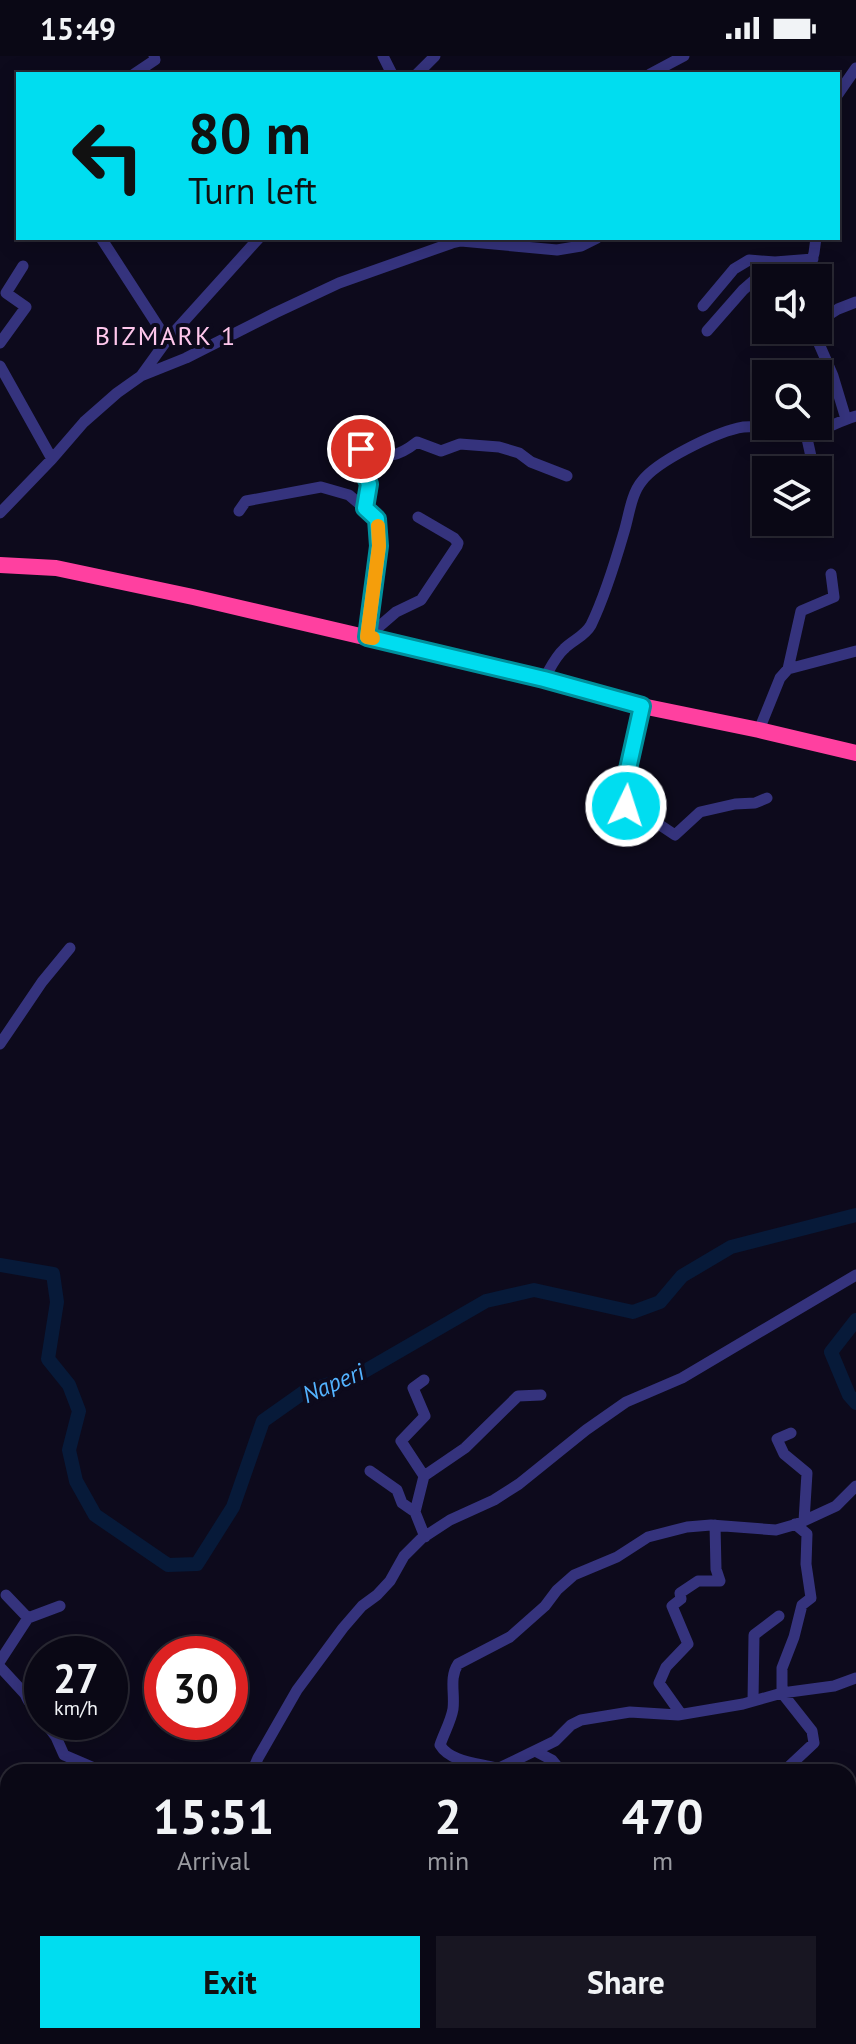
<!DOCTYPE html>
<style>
:root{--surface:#0a0815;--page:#181622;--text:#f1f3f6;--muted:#999aa0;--line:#2a2934;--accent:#00ddf0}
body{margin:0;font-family:"PT Sans",sans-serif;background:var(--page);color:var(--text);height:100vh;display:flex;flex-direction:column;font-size:30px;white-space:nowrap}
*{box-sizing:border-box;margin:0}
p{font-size:26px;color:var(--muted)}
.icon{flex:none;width:44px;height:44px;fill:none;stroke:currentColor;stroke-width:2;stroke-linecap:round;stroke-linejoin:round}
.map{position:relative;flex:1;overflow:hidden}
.sheet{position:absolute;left:0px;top:1708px;width:856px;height:280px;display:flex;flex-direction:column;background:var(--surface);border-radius:24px 24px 0 0;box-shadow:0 4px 20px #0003,0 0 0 2px var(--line)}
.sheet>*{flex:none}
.top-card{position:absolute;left:16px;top:16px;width:824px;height:168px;border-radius:0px;box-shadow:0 4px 20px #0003,0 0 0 2px var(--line);background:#00ddf0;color:#111;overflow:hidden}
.fabs{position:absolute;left:752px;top:208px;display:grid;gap:16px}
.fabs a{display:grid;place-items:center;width:80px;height:80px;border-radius:0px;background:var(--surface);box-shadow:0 4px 20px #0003,0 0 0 2px var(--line);font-size:40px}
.speed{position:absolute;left:24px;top:1580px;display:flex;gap:16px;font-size:40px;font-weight:700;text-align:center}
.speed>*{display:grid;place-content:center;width:104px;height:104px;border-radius:50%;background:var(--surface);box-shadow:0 4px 20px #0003,0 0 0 2px var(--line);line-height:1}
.speed small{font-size:20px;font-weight:400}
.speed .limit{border:12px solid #d22;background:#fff;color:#111}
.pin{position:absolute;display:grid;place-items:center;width:68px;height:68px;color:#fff;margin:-34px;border:4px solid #fff;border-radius:50%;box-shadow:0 2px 8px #0007}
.me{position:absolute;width:88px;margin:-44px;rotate:4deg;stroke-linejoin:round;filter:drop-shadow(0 0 6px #0008)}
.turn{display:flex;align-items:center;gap:28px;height:168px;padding:0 40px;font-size:36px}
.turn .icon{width:104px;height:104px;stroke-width:2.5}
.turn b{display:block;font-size:56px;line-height:68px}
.eta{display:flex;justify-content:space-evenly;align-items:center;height:136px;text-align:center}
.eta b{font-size:48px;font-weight:700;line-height:56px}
.action{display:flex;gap:16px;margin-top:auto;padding:16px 40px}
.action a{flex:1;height:92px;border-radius:0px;background:var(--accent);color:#111;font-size:32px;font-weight:700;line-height:92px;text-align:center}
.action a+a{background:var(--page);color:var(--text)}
.status{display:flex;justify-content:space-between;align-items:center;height:56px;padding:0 40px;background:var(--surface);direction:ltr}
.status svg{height:22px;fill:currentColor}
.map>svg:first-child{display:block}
</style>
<div class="status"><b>15:49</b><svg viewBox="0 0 49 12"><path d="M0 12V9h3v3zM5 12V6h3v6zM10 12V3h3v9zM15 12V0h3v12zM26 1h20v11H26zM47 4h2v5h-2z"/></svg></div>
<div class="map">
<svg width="856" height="1988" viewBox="0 0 856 1988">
<rect width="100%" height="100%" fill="#0d0a1c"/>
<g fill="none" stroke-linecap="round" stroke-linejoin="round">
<path stroke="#071a39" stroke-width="14" d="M0 1209 53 1218 57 1246 48 1303 69 1329 79 1355 69 1394 76 1425 95 1459 168 1509 197 1508 233 1451 263 1365 304 1336 358 1319 486 1245 534 1234 633 1256 660 1246 682 1220 731 1191 856 1159
M856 1264 831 1296 849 1339 856 1347"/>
<path stroke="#35337d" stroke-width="11" d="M383 0 392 18
M134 18 155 4 154 0
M417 18 435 0
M650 18 684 0
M838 38 856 12
M101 182 167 284
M807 222 814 197 816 182
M703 250 734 213 749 204 775 206
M818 266 838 253 856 246
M813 274 833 320 846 363
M707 275 743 234 775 206 813 203
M0 287 26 251 6 237 23 210
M0 310 52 403
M141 320 167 284 259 182
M806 378 814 414
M365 452 369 428 356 401 361 393C383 405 398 401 417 386L441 395 460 388 499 391 519 397 531 406 567 420
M239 455 246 445 321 431 349 439 377 463 379 490 367 581
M0 457 52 403 84 366 117 337 141 320 186 302 275 257 339 227 452 187 461 185 557 194 581 190 597 182
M367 581 396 556 421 544 457 490 458 487 454 482 418 461
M788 613 801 555 834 541 831 518
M544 623C550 613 555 601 564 593 573 584 585 580 591 569 605 540 615 507 624 476 629 460 631 438 642 425 657 405 713 378 738 372 758 367 778 378 798 378 820 379 836 365 856 360
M642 650 624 731 626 750 635 761 660 769 675 779 700 756 735 748 755 747 767 742
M759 674 780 622 788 613 856 595
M0 988 42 926 70 892
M791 1377 777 1383 784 1398 807 1417 804 1465
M370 1415 397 1434 402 1447 415 1456
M424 1420 401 1385 425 1360 413 1332 424 1324
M425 1481 415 1456 424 1420 465 1392 518 1340 541 1339
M6 1539 28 1562
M0 1605 28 1562 60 1550
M0 1611 25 1638 28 1644 42 1662
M753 1645 754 1579 779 1560
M681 1658 659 1627 666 1611 688 1588 672 1550 681 1543 680 1537 698 1525H720L716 1513 715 1469
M45 1666 56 1681 64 1699 92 1711 98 1716
M535 1695 552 1704 562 1716
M496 1712C478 1707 450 1706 440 1689 444 1677 451 1665 453 1653 455 1637 449 1622 458 1608L510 1581 545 1550 557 1534 574 1519 617 1501 648 1481 687 1471 711 1469 776 1474 797 1468 836 1450 856 1430
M252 1716 258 1702 297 1634 343 1572 362 1550 377 1539 390 1525 404 1500 421 1483 450 1464 494 1444 519 1428 586 1374 626 1346 682 1322 856 1219
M491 1716 555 1685 571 1669 581 1664 630 1656 678 1659 743 1648 782 1637 834 1630 856 1622
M783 1716 814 1687 812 1675 782 1637V1612L794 1581 802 1549 811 1542 806 1508 807 1478 795 1468
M848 1833 856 1829
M0 1890H8
M0 1949 9 1988
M783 1980 792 1988
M267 1988 271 1980
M616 1988 642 1984 653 1980"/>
<path stroke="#ff40a0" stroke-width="16" d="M0 509 56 512 193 541 544 623 642 650 759 674 856 697"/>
</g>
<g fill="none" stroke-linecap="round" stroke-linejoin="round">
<defs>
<path id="route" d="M361 393 356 401 369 428 365 452 377 463 379 490 367 581 544 623 642 650 624 731 626 750"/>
</defs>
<use href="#route" stroke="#00909c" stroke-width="20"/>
<use href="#route" stroke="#00ddf0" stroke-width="14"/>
<path stroke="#f59e0b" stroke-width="14" d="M373 582 367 581 379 490 378 470"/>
</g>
<g text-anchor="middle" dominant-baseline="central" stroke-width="8" stroke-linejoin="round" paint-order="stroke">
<g font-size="24" font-style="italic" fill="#53b3ff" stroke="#0d0a1c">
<text transform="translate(333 1327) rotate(-23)">Naperi</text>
</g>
<g font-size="26" letter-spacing="2" fill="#ffc7ec" stroke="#0d0a1c">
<text x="166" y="279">BIZMARK 1</text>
</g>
</g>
</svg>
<div class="fabs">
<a><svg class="icon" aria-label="sound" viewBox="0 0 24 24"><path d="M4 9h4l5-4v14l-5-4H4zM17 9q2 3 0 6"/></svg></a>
<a><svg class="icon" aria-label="search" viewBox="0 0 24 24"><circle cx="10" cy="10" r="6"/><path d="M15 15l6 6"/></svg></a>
<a><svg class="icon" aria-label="layers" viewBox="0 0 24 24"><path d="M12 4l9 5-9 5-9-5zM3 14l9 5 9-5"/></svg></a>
</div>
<div class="speed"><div>27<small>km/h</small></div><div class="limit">30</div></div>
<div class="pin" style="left:361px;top:393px;background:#d93025"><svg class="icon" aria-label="arrive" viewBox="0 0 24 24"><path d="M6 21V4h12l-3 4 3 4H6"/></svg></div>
<svg class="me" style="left:626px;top:750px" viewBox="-20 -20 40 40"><circle r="17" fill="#00ddf0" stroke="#fff" stroke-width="3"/><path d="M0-11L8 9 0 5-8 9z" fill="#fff"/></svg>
<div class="top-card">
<div class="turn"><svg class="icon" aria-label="left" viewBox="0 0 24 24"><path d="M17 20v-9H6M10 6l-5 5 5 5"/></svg><div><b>80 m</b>Turn left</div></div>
</div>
<section class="sheet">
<div class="eta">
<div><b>15:51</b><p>Arrival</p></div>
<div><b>2</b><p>min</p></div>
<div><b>470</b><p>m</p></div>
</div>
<div class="action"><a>Exit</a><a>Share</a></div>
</section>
</div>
